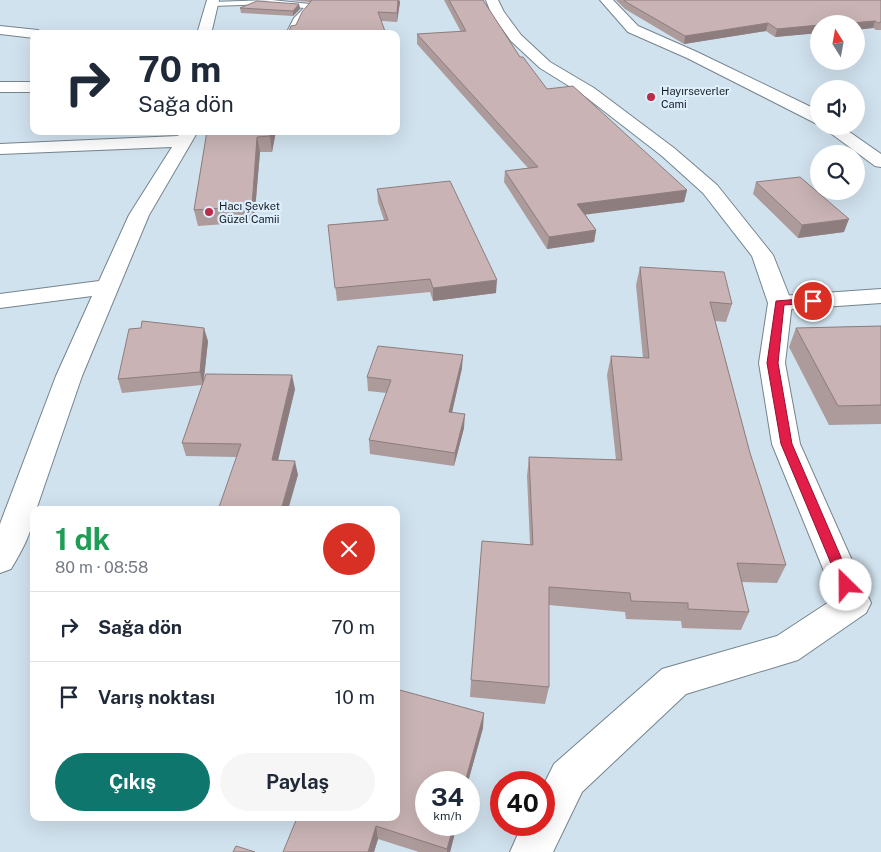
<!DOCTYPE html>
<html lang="tr">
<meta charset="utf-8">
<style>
:root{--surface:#fff;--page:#f6f6f7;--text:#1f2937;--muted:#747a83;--line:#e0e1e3;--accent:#0f766e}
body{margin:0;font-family:"Public Sans",sans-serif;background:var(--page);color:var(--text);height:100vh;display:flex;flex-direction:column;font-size:19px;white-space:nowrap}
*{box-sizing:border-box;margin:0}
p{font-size:16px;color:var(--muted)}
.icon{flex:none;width:28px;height:28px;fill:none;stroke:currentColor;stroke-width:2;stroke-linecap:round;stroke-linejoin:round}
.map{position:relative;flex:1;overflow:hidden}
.drawer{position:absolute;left:30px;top:506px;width:370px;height:315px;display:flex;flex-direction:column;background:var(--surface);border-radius:10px;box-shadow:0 5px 20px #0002}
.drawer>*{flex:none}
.hud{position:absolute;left:30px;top:30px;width:370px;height:105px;border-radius:10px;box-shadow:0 5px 20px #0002;background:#fff;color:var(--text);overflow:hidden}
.needle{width:32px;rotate:349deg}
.controls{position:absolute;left:810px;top:15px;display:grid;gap:10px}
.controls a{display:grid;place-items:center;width:55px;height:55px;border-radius:50%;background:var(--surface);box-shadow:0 5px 20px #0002;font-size:25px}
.speed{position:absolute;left:415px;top:771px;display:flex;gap:10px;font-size:25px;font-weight:700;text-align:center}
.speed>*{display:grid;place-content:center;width:65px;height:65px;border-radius:50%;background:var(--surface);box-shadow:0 5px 20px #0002;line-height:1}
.speed small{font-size:12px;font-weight:400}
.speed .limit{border:8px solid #d22;background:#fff;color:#111}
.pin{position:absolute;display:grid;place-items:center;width:42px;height:42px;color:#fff;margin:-21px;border:2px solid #fff;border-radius:50%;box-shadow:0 1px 5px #0007}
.me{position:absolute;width:55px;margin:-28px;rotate:337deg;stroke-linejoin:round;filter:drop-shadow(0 0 4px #0008)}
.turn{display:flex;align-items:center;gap:18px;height:105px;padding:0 25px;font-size:22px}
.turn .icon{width:65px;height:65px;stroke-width:2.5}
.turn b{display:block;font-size:35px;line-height:42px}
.round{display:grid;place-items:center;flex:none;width:52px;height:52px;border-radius:26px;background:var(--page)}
.head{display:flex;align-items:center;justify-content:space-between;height:85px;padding:0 25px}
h1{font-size:30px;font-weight:700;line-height:38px;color:#1e9e55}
.button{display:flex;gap:10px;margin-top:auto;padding:10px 25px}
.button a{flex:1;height:58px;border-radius:30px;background:var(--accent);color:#fff;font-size:20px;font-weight:700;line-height:58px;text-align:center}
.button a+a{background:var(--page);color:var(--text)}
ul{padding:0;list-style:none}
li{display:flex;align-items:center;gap:15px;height:70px;padding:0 25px;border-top:1px solid var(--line)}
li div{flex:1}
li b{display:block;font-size:19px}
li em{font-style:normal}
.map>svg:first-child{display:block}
</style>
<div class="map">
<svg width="881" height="852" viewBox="0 0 881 852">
<rect width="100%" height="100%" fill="#d0e2ee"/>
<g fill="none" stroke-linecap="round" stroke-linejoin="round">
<defs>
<path id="service" d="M272 0 310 4 314 6 301 21 295 34H286L294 18 304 8 267 4 212 6 208 4 212 2Z"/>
<path id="minor" d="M207 0H219L211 34H197Z
M600 0H613L638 26 697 52 811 107 819 112V125L687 58 628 32Z
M0 26 38 30 45 34H34V38L0 34Z
M0 82H34V92H0Z
M821 126H841L881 154V167L875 166Z
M181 131H198L149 215 82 376 36 510H34C34 530 21 552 11 569L0 573V524L56 376 92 296 0 308V294L99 281 129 215 172 147 0 154V144L178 136Z
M881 289V303L780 310 772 308 768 303 772 298 780 296Z"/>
<path id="tertiary" d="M486 0H498L504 12 521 35 550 62 594 88 674 148 717 185 773 255 792 303 785 363 800 444 871 603 866 613 798 660 686 694 582 792 553 852H510L522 825H544V784L554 764 662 669 777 636 835 598 772 444 759 363 768 303 752 256 703 193 662 156 582 94 540 68 511 41 491 13Z"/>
</defs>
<use href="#service" stroke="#74848f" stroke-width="2"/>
<use href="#minor" stroke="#74848f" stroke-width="2"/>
<use href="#tertiary" stroke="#74848f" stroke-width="2"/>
<use href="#service" fill="#fff" fill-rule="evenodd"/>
<use href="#minor" fill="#fff" fill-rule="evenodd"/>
<use href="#tertiary" fill="#fff" fill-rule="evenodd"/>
</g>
<path fill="#ad9a9b" d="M290 0H399L400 2 397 22 382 21 296 25 310 2Z
M444 0H483L520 57 547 89 687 190 684 202 585 214 596 230 594 242 547 249 504 182 505 171 528 168 417 44V34L461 32Z
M616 0H881V30H876L873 28 775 37 766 31 684 44 625 9Z
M299 4 300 9 293 16 241 13 240 8Z
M207 131H276L272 152H260L254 222 198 226 194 210Z
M756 182 844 232 798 238 753 194Z
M377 189 496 293 433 301 430 292 337 301 328 225 384 220 378 202Z
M640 267 732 304 726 322 715 321 750 453 786 565 777 583 742 582 749 612 741 630 682 628 681 621 626 619 625 612 549 605V687L545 704 470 697 471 680 530 544 527 476 529 457 616 460 607 375 611 356 643 358 636 285Z
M881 326V424L829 425 789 347 796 328Z
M208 341 204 380 295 389 278 460 298 475 236 457 186 456 182 443 202 385 122 393 118 379Z
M462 368 452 412 464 428 454 466 370 454 369 440 387 393 368 391 367 377Z
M483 728 468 782H426L457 825 450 852H419L378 839 374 852H283Z"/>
<path fill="#8d7d7e" d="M398 0H399L400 2 397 22V13Z
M299 4 300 9 293 16V11Z
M875 21 873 28 856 30V24H839Z
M768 23 766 31 684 44 685 36Z
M819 25V33L775 37 777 29Z
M271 131H276L272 152 270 136Z
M257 137 260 152 254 222 252 206Z
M687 190 684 202 575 216 577 204Z
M849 219 844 232 798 238 802 225Z
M596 230 594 242 547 249 549 237Z
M497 280 496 293 433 301V288Z
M204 328 208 341 203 385 200 372Z
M463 355 462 368 449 426V412Z
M292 375 295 389 275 473 272 460Z
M465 414 464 428 454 466 455 453Z
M295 461 298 475 288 510H281Z
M484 713 483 728 468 782H465Z
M454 825H457L450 852H447V849Z
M376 826 378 839 374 852H368Z"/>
<path fill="#c9b3b4" stroke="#8d7d7e" d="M312 0H398L397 13 378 12 386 34H288L291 26 296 25 302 12Z
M449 0H483L520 57H523L547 89 573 86 687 190 577 204 596 230 549 237 505 171 538 167 417 34 466 31Z
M624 0H881V22L878 23 875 21 839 24H819V25L777 29 768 23 685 36 626 2Z
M257 1 299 4 293 11 240 8Z
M207 131H271L270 136 257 137 252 206 194 210Z
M800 177 849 219 802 225 756 182Z
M450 181 497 280 433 288 430 279 335 288 328 225 388 220 377 189Z
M640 267 724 272 732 304 710 302 750 453 786 565 737 563 749 612 688 609V603L631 601 630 593 549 587V687L471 680 482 541 533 545 529 457 622 460 611 356 649 358Z
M142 321 204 328 200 372 118 379 129 329 141 328Z
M881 326V405L838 406 796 328Z
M378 346 463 355 449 412 465 414 455 453 369 440 391 380 367 377Z
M206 374 292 375 272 460 295 461 281 510H218L241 444 182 443Z
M396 689 484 713 465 782H426V825H454L447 849 376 826 368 852H283L297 818H396Z
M236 846 255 852H233Z"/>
<path fill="#e11d48" stroke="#92132f" d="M813 298 817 299V303L784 305 778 363 792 444 853 585 851 589 846 591 842 589 840 585 781 444 767 363 776 301Z"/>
<g fill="#bd2c46" stroke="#ddeffc" stroke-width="2">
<circle cx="651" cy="97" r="5"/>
<circle cx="209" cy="212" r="5"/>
</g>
<g text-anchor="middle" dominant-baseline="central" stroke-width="4.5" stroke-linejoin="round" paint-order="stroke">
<g font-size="11" fill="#161c21" stroke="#ddeffc" text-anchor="start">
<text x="661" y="91">Hayırseverler<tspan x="661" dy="13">Cami</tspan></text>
<text x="219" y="206">Hacı Şevket<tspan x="219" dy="13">Güzel Camii</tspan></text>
</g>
</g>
</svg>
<div class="controls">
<a><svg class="needle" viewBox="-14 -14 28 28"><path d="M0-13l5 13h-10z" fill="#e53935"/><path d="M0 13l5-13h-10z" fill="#747a83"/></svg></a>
<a><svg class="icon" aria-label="sound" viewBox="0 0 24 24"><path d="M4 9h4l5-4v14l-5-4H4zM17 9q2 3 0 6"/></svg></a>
<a><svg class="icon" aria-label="search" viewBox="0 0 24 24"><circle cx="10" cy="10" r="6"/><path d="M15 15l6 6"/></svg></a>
</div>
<div class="speed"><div>34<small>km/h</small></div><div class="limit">40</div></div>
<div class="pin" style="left:813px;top:301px;background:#d93025"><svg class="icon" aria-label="arrive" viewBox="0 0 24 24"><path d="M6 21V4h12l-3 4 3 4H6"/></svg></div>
<svg class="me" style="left:846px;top:585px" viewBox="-20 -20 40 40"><circle r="19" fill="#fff"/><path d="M0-13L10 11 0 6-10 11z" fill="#e11d48"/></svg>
<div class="hud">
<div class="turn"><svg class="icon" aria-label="right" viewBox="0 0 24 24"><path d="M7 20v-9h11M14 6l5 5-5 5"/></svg><div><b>70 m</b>Sağa dön</div></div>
</div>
<section class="drawer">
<div class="head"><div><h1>1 dk</h1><p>80 m · 08:58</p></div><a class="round" style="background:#d93025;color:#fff"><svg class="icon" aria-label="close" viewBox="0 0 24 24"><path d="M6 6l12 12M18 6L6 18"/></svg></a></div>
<ul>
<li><svg class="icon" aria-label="right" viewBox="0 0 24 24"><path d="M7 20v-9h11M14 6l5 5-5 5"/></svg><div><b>Sağa dön</b></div><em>70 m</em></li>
<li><svg class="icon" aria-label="arrive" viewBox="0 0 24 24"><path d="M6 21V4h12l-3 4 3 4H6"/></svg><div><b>Varış noktası</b></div><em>10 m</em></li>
</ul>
<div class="button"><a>Çıkış</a><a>Paylaş</a></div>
</section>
</div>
